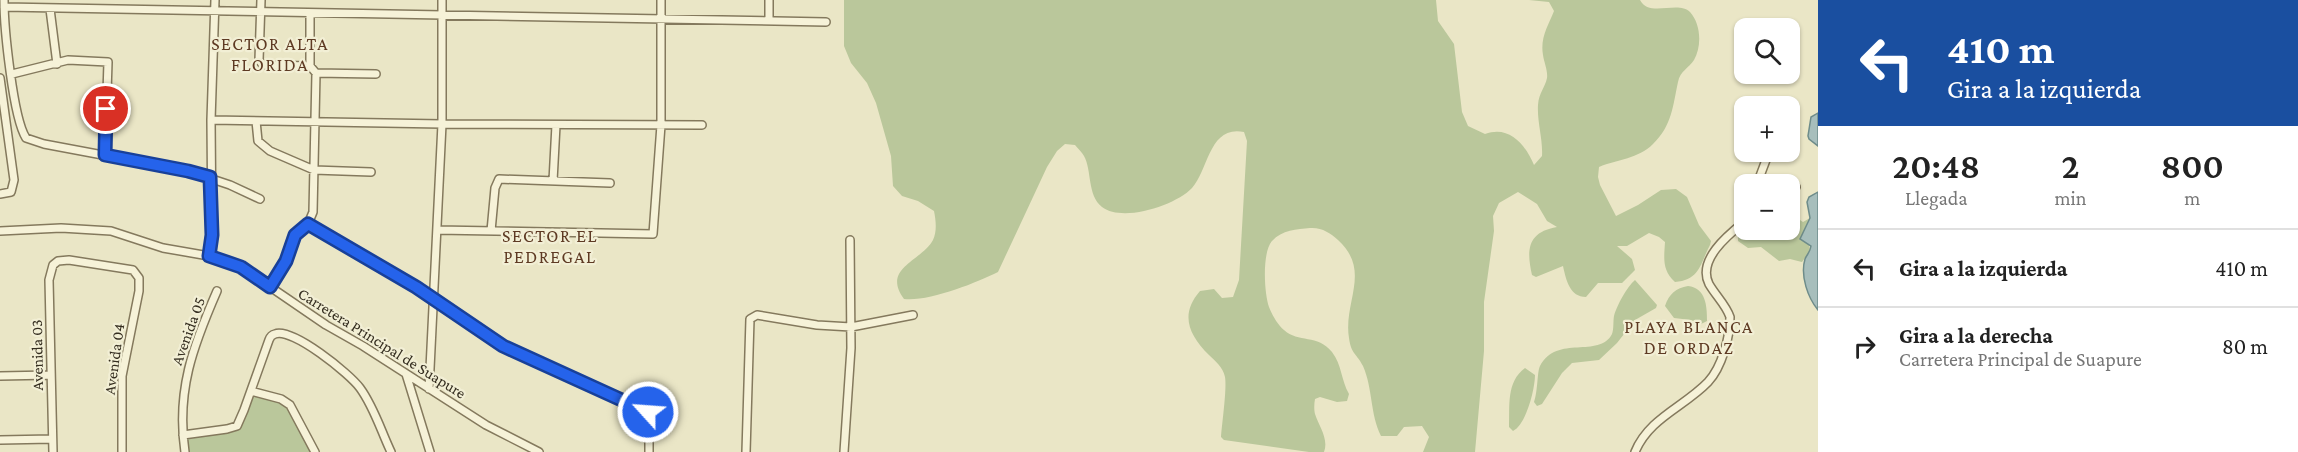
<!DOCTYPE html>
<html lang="es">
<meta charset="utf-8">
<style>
:root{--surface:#fff;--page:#f6f6f6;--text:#222;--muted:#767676;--line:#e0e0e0}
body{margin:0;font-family:"Crimson Pro",serif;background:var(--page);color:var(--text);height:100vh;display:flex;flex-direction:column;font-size:22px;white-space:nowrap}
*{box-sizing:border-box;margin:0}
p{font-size:20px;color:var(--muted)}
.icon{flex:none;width:33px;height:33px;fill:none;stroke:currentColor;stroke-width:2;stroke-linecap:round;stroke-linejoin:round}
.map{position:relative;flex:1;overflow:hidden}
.drawer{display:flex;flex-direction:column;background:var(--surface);width:480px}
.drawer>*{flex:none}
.banner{background:#1a4fa0;color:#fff;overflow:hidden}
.buttons{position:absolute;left:1734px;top:18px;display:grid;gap:12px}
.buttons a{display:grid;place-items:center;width:66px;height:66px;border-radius:12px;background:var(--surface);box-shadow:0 2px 4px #0004;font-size:30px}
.pin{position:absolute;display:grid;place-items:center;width:51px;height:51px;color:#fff;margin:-26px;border:3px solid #fff;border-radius:50%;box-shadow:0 2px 6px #0007}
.me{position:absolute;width:66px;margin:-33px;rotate:296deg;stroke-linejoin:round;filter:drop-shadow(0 0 4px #0008)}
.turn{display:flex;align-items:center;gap:21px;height:126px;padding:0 30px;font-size:27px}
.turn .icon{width:78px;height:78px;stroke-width:2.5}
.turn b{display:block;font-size:42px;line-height:51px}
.eta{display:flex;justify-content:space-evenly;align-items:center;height:102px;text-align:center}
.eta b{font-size:36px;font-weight:600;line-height:42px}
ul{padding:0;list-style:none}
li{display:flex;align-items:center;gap:18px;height:78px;padding:0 30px;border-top:2px solid var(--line)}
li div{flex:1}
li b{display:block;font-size:22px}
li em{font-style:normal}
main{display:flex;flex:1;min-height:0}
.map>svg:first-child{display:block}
</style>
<main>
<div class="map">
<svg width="1818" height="452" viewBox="0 0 1818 452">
<rect width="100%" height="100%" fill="#eae6c6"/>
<path fill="#bac79b" d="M844 0H1436L1438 21 1454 44 1462 112 1468 126 1485 134C1509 125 1525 144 1534 165L1542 156C1543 139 1537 122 1538 105 1539 92 1545 88 1547 78 1548 71 1544 62 1543 55 1540 38 1548 26 1554 11L1549 2 1529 0H1640C1649 18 1678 0 1690 12 1701 24 1702 46 1694 60 1689 68 1680 71 1678 82 1673 105 1672 126 1653 144 1638 159 1618 159 1599 167L1598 177 1600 185 1616 216 1638 205 1661 190 1676 189 1687 197 1699 225 1711 241 1710 245C1700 264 1700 280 1675 282 1662 270 1664 259 1665 242L1659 237 1649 233 1627 246H1617L1632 259 1635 270 1622 283H1598L1586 297C1570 297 1566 280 1563 266L1536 277 1532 275C1526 249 1528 232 1557 227L1547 221 1537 204 1518 192 1499 203 1493 216 1494 231 1484 302V351L1475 452H1423L1429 437 1422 426 1404 427 1397 436H1381C1370 414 1373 389 1363 366 1357 354 1351 354 1349 338 1343 302 1372 271 1338 240 1331 233 1321 227 1310 228 1297 229 1282 230 1272 241 1262 252 1264 293 1269 307 1272 315 1278 325 1284 330 1298 343 1318 334 1332 352 1342 365 1341 380 1349 394L1347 401 1337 402 1320 397 1315 399C1314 404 1314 410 1315 414 1319 426 1329 439 1324 452H1309L1224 440 1221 437C1222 423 1227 389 1225 377 1223 367 1215 361 1209 355 1188 334 1180 314 1200 291L1214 289 1222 298 1233 297 1239 280 1247 141 1244 132C1209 125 1209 169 1192 188 1176 205 1123 223 1102 207 1087 195 1092 170 1084 156 1082 152 1078 149 1075 145L1065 144 1057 151 1047 167 998 272C976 283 928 302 904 299 881 268 922 261 933 240 937 231 936 221 934 211L918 201 902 196 893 186 891 156 876 103 867 83 851 63 844 46Z
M1791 206 1796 209 1800 220 1803 222 1810 218 1800 239 1809 244 1810 251 1802 262 1790 259 1779 261 1761 247 1748 248 1738 241V237L1746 230H1790V207Z
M1635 280 1657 305 1656 308 1635 320 1617 343 1599 360 1572 363 1562 373 1542 404 1537 406 1534 402C1538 391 1537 372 1540 366 1557 334 1599 359 1612 334 1614 329 1613 321 1614 316 1617 305 1627 287 1635 280Z
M1688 286C1706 288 1707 306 1707 321L1701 324 1691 320 1674 318 1665 306C1669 294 1676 288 1688 286Z
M1525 368 1535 375C1535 389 1526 425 1513 431L1509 427C1510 406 1506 382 1525 368Z
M251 391 287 402 315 452H185L183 435 232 428Z"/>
<path fill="#a7bebc" stroke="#6e8c8a" stroke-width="1.5" d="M1818 113V146L1809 139 1808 136 1811 117Z
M1818 192V310C1808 298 1800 276 1805 259 1807 254 1810 253 1811 246L1800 239 1810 218 1807 202 1809 197Z"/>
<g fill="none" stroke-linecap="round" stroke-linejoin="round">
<defs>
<path id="minor" d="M4 0C4 27 13 118 26 138L44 144 188 171 230 185 260 199
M261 0 259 60 263 65 310 66 316 73 376 74
M769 0V21
M4 7 826 22
M50 9 57 64
M310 66V14
M12 74 68 60 108 62 105 155
M0 78 14 180 11 192 0 194
M211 120 442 124 702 125
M256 121 258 141 270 151 314 170 371 172
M553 181 556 125
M1757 184 1769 152
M1790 191 1796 187
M308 224 416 287 484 335 517 354 646 410 649 414V452
M437 230 653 234 661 125V0
M0 231 61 228 111 231 163 248 209 256 241 267 326 325 363 346 486 425 539 452
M491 231 495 188 499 179 610 183
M209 256 212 235 211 120 215 0
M270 287 286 261 295 235 308 224 313 212 316 73
M406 374 430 452
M0 376 51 375
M429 389 442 124V0
M251 391 281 399 290 405 315 452
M183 435 227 429 237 426 244 410 269 340C270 337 271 335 275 334 292 327 350 374 360 388 374 407 381 431 391 452
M0 440 52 439
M53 452 49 280 53 265 58 261 69 260 133 270 139 278V291L122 376V452
M185 452C176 391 193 346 217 291
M746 452 750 319 757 315 817 325 851 327 913 315
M844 452 851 348 850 240
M1635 452C1649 418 1684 407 1708 382 1722 367 1730 337 1730 317 1726 305 1716 296 1709 284 1697 260 1728 235 1744 222"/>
</defs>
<use href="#minor" stroke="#84795d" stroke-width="10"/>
<use href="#minor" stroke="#f6f2d8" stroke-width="7"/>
</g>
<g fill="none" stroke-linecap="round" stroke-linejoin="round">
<defs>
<path id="route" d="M106 109 105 155 188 171 210 177 212 235 209 256 241 267 270 287 286 261 295 235 308 224 416 287 503 346 648 412"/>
</defs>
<use href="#route" stroke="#184099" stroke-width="15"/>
<use href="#route" stroke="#2563eb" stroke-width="10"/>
</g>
<g text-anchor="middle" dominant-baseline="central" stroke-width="4.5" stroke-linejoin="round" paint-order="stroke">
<g font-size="16" fill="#352e20" stroke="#f2efd5">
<text transform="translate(188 331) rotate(-70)">Avenida 05</text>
<text transform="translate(382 343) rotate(32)">Carretera Principal de Suapure</text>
<text transform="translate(37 355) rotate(-91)">Avenida 03</text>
<text transform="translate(114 359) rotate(-82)">Avenida 04</text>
</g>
<g font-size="18" letter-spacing="1.5" fill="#5e3a23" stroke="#f2efd5">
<text x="270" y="44">SECTOR ALTA<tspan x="270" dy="21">FLORIDA</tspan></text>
<text x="550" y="236">SECTOR EL<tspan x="550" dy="21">PEDREGAL</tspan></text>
<text x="1689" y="327">PLAYA BLANCA<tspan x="1689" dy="21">DE ORDAZ</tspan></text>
</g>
</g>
</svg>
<div class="buttons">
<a><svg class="icon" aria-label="search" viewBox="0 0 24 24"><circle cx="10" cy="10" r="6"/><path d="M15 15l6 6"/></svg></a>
<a>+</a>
<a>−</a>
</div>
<div class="pin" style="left:106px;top:109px;background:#d93025"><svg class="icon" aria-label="arrive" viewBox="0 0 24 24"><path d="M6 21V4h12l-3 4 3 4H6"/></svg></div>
<svg class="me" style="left:648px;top:412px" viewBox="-20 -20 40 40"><circle r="17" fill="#2563eb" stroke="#fff" stroke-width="3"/><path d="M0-11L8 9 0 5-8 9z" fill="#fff"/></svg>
</div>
<section class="drawer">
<div class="banner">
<div class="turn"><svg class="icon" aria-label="left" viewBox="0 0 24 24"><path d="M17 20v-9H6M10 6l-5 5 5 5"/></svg><div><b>410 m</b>Gira a la izquierda</div></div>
</div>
<div class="eta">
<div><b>20:48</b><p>Llegada</p></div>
<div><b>2</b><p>min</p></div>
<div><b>800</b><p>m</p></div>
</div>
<ul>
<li><svg class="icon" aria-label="left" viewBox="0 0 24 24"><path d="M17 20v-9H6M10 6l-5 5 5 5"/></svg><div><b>Gira a la izquierda</b></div><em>410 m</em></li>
<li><svg class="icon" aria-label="right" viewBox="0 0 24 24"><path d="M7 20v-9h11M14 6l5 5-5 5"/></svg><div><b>Gira a la derecha</b><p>Carretera Principal de Suapure</p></div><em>80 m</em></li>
</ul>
</section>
</main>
